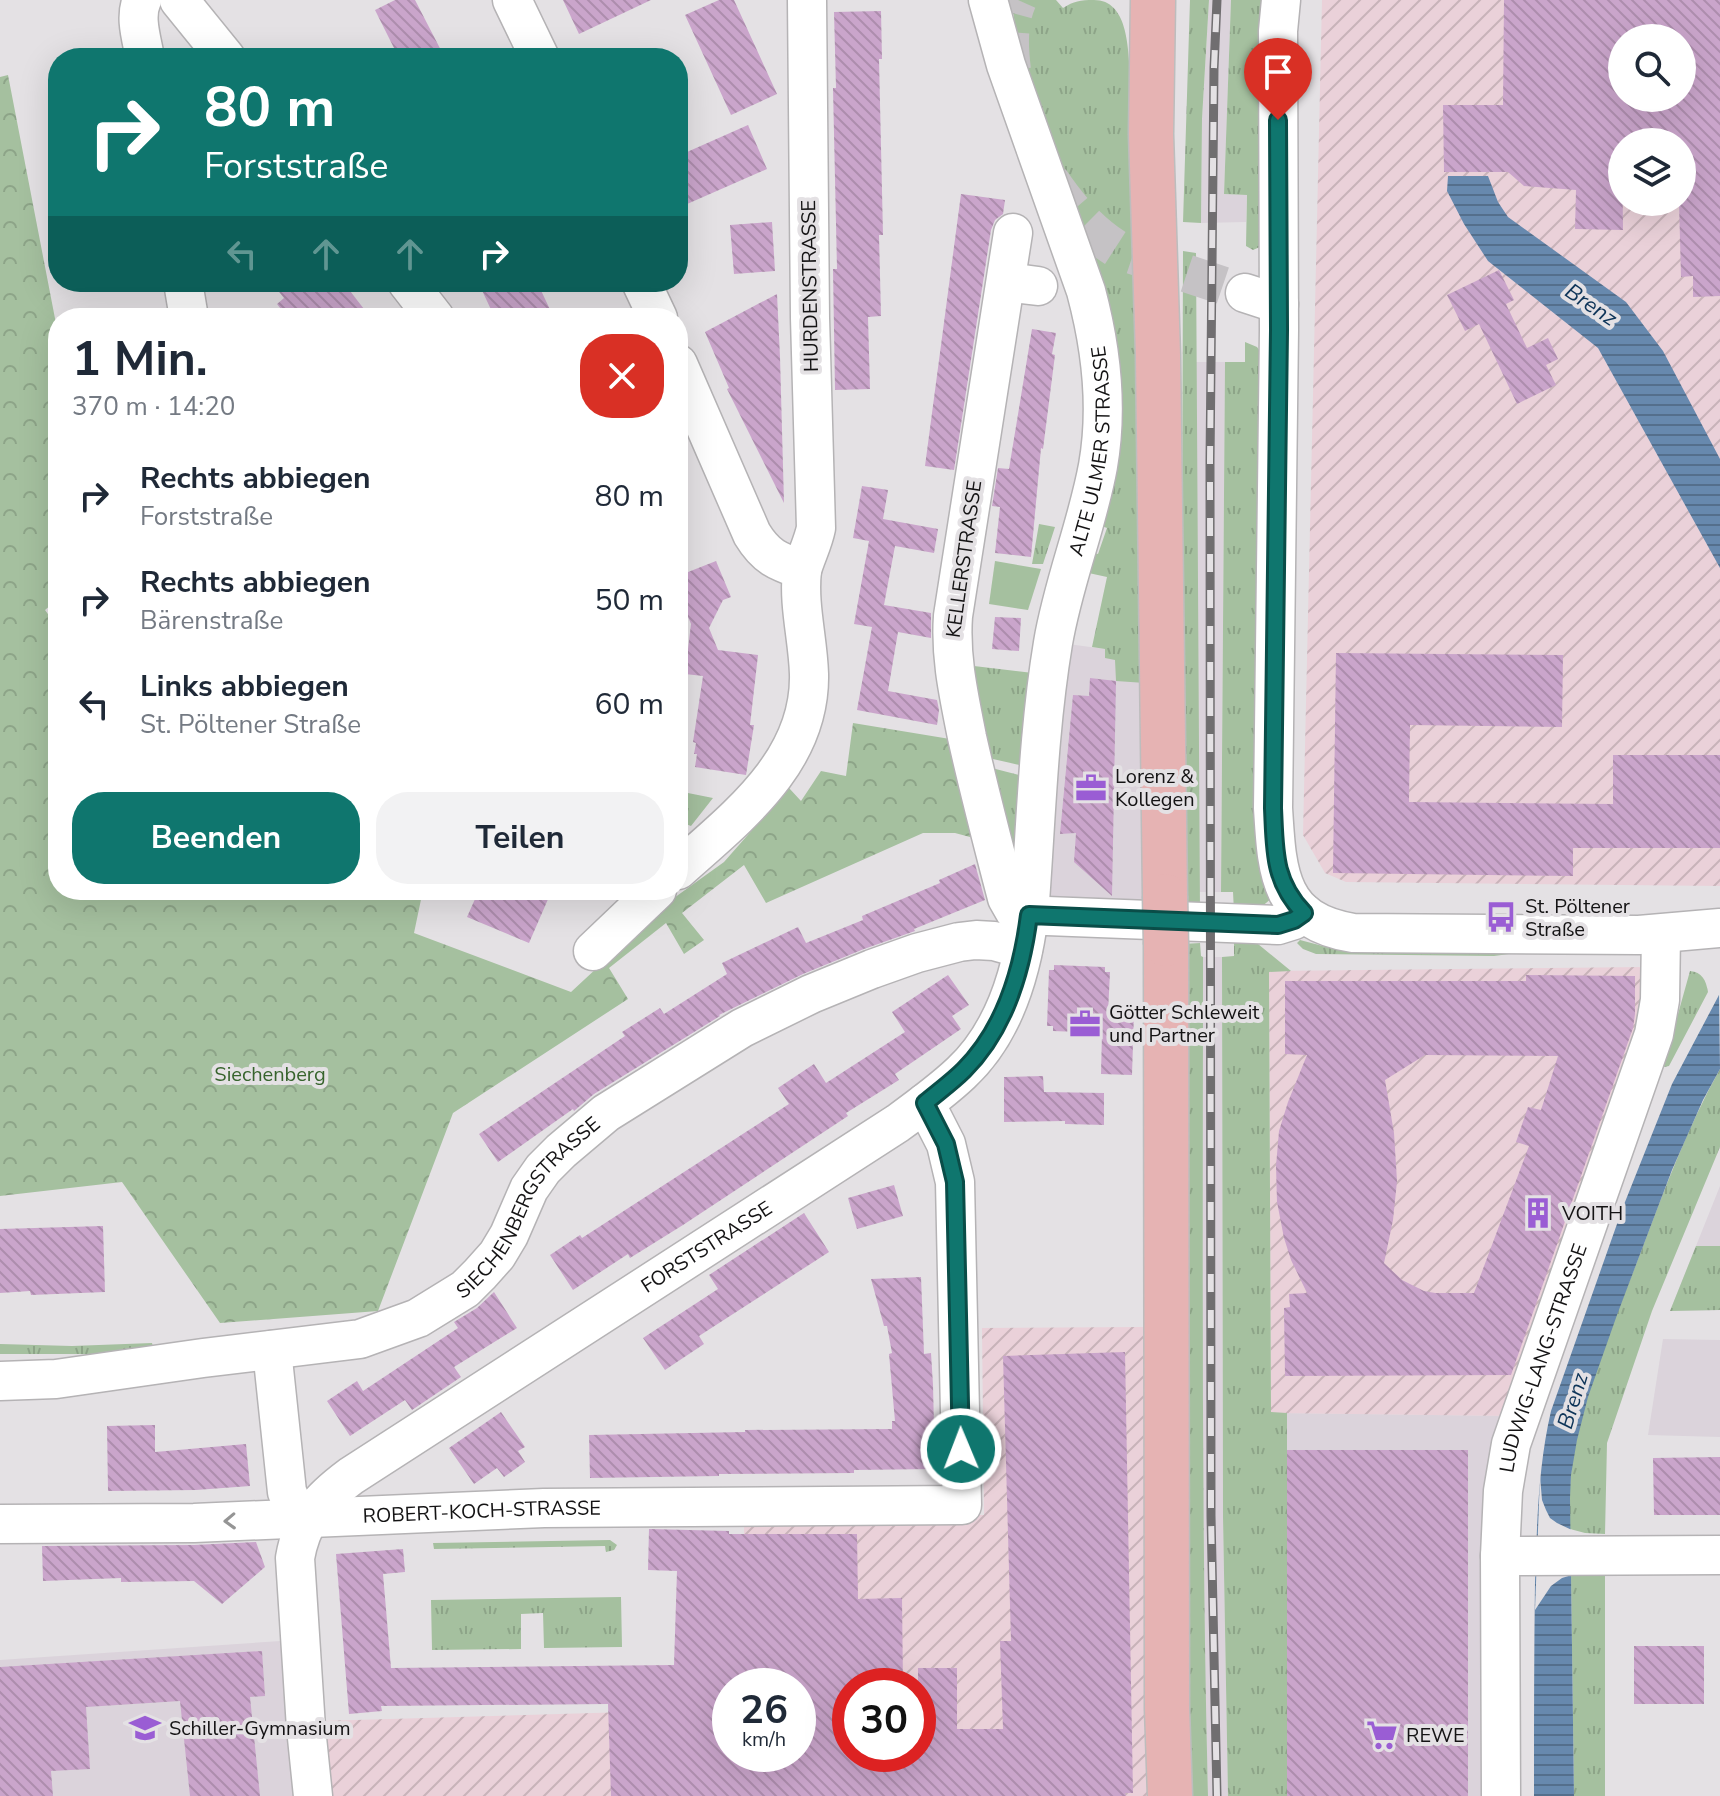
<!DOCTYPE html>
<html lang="de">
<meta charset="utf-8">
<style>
:root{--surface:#fff;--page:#f2f2f3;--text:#1f2937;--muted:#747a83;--accent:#0f766e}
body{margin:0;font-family:"Nunito Sans",sans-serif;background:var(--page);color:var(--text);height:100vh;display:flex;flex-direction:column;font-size:30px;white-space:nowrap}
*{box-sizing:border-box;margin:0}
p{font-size:26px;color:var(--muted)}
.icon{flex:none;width:44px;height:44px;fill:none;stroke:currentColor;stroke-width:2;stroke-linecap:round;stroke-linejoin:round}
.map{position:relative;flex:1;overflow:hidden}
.drawer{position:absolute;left:48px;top:308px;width:640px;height:592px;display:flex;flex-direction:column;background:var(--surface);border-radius:32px;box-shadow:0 8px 32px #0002}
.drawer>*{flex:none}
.hud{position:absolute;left:48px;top:48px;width:640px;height:244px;border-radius:32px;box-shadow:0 8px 32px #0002;background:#0f766e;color:#fff;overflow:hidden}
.controls{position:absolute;left:1608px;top:24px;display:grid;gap:16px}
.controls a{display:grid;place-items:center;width:88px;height:88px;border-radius:50%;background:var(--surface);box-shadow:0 8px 32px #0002;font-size:40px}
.speed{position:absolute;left:712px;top:1668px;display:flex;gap:16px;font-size:40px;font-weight:700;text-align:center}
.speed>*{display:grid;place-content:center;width:104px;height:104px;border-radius:50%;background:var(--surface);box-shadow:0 8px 32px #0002;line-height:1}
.speed small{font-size:20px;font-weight:400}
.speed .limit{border:12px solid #d22;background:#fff;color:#111}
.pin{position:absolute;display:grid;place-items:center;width:68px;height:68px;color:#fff;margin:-82px -34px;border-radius:50% 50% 50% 0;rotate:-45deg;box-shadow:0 0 8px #0007}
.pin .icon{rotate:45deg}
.me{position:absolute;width:88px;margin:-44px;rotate:359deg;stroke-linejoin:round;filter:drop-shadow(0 0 6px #0008)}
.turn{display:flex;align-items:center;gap:28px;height:168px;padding:0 24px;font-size:36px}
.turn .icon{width:104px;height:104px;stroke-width:2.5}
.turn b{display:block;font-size:56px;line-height:68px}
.lanes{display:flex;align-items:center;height:76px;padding:0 24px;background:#0003;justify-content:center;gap:40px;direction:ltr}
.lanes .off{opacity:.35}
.round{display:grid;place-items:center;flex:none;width:84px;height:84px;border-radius:32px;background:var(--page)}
.overview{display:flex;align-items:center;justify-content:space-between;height:136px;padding:0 24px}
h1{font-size:48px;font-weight:700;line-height:60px}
.cta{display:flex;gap:16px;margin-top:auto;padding:16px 24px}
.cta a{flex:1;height:92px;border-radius:32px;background:var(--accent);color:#fff;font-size:32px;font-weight:700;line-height:92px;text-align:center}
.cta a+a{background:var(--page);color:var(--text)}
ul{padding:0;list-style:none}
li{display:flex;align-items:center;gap:24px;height:104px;padding:0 24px}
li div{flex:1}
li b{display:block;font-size:30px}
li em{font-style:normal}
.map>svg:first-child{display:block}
</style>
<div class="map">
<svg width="1720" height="1796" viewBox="0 0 1720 1796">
<defs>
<pattern id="industrial-furrows" width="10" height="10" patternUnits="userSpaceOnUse" patternTransform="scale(2)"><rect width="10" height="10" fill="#ead1d9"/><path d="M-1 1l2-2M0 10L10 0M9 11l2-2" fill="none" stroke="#c8b3b9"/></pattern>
<pattern id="grass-tufts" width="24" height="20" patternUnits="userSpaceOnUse" patternTransform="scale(2)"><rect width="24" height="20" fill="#a5c09f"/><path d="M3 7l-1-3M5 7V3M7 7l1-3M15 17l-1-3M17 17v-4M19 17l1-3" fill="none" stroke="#8da488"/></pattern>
<pattern id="forest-crowns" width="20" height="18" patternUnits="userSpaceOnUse" patternTransform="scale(2)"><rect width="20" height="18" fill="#a5c09f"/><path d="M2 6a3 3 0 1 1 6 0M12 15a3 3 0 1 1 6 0" fill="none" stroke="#8da488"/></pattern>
<pattern id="water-rules" width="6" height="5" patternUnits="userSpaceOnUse" patternTransform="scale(2)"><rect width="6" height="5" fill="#6789ae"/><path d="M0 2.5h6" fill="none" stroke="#546f8c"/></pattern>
<pattern id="building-back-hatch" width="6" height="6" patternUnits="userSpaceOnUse" patternTransform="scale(2)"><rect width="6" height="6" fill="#caa5cb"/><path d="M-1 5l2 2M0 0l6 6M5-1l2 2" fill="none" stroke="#ad8dad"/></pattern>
</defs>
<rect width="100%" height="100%" fill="#e4e1e4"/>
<path fill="#dbd3db" d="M1209 0H1231L1224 194 1247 195 1246 222 1201 223 1202 119Z
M1196 362H1225L1221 892H1199Z
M1068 644 1105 649 1115 660 1145 683V916L1040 909Z
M1203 957H1222L1223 1517 1228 1796H1208L1204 1652 1202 1363Z
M1720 1186V1310L1670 1311Z
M1663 1339 1720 1340V1437L1648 1435Z
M1287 1413 1511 1416 1490 1796H1287Z
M281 1641 296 1796H0V1660Z"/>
<path fill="url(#industrial-furrows)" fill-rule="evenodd" d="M1322 0H1720V886L1346 882 1325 873 1303 835ZM1622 38H1682V98H1622ZM1622 142H1682V202H1622Z
M1645 967 1647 1008 1511 1416 1271 1413 1269 971Z
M1146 1327 1150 1796H331L321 1721 730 1709V1754H798V1686H745L744 1516 984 1515 982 1328ZM850 1686H918V1754H850Z"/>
<path fill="url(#grass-tufts)" d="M1011 0H1056L1063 8C1074 1 1080 0 1094 0 1128 0 1128 48 1130 73L1145 683 1116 681 1115 660 1105 658V649L1092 647 1107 577 1084 572 1090 552 1098 554 1107 528 1099 525 1111 479 1046 138 1016 30Z
M1190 0H1209L1202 119 1201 223 1183 222Z
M1231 0H1269L1262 246 1253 250 1246 246 1247 195 1224 194Z
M1183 251 1196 253 1200 912 1186 913 1181 896Z
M1245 342 1257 347 1264 357 1272 898 1254 913 1234 912 1233 892H1221L1225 362H1245Z
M1039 524 1055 527 1043 564H1032Z
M974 666 1033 673 1024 766 984 757Z
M984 766 1023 776 1015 861Z
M683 792 713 798 691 826 683 823Z
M1300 940 1334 949 1510 947 1509 954 1494 956 1316 954 1303 949 1297 943Z
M1234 942 1258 944 1291 971 1269 972 1271 1412 1287 1413V1796H1228L1223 1517 1222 957 1234 956Z
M1200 943 1201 956 1203 957C1203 1237 1201 1516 1208 1796H1188L1183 944Z
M1690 971C1702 972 1706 980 1708 992L1669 1066 1664 1067 1658 1064 1678 1014Z
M1720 1069V1147L1652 1311 1607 1443 1605 1534 1585 1533 1570 1529C1570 1511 1569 1492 1571 1474 1579 1402 1614 1322 1640 1254 1664 1191 1687 1128 1720 1069Z
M1696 1246H1720V1310L1670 1311Z
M152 1343 155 1354H0V1344L72 1346Z
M610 1540 617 1545 614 1550 606 1552 605 1546 434 1549 433 1543Z
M1584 1572H1605V1796H1574L1571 1575Z
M621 1597 622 1647 544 1648 543 1613 521 1614V1649L432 1650 431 1600Z"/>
<path fill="url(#forest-crowns)" d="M8 75 58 334V599L45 610 58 628V890H423L414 933 571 992 667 903 724 862 789 788 801 801 821 771 846 776 853 723 950 739 985 841 955 833H923L766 903 744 865 682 913 704 940 684 954 666 923 609 968 628 999 453 1113 378 1311 220 1323 122 1182 0 1196V77Z"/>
<path fill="#a5c09f" d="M995 561 1041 569 1028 610 989 604Z"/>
<path fill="url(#water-rules)" d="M1448 176H1488L1498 202 1508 217 1626 302 1663 351 1720 459V568L1598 348 1488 261 1464 224 1447 191Z
M1719 995 1720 1069 1703 1100 1672 1170 1617 1315 1588 1397 1577 1440 1571 1475 1570 1498 1574 1796H1534C1534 1725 1534 1653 1535 1582 1537 1525 1538 1467 1551 1411L1623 1207 1672 1084Z"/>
<path fill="#e4e1e4" d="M1540 1476 1542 1500 1546 1510 1550 1518 1557 1523 1574 1531 1575 1574 1562 1578 1551 1586 1535 1610Z"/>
<path fill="url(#building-back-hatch)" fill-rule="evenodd" d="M395 0H415L445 58H399L375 10Z
M563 0H651L579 34Z
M719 0H734L777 94 731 115 685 15Z
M1504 0H1720V296L1693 297V276L1681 277 1679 202H1682V142H1678L1677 140 1626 138V142H1622L1623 230 1575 229 1576 190 1524 186 1508 172H1444L1443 105H1503ZM1622 38H1682V98H1622Z
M881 11 882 59H879L883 235H879L881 316 868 317 870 389 835 390 833 269H837L833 88H836L834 12Z
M748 125 767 169 678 208V156Z
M961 194 1005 200 1003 214 995 220 991 230 954 470 925 466Z
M772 222 775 271 734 274 730 225Z
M1499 270 1514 300 1506 304 1527 348 1548 338 1558 359 1546 365 1556 385 1517 404 1479 324 1465 331 1447 295Z
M271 282H343L371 318H288L277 304 284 298Z
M478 282H537L554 318H495Z
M777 294 780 357 784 503 727 389 729 388 705 332Z
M1032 329 1056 333 1052 354 1055 355 1043 449 1041 448 1031 557 995 553 1000 507 992 506 998 468 1009 469Z
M862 486 888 490 883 519 938 529 934 553 895 546 884 605 931 613V638L898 632 888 691 937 700 939 710 937 725 857 710 872 627 854 624 869 541 853 538Z
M716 561 731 597 723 600 709 628 718 650 758 655 750 725H754L746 775 695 767 697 754H694L696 743 693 742 703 676 685 674 691 624 678 593V576Z
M995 617 1021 618 1019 651 992 649Z
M1336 653 1563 655 1562 727 1410 725 1409 802 1613 804V755H1720V848H1573V876L1333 873Z
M1090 678 1116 681 1112 896 1074 862 1076 833 1060 834 1073 695 1089 696Z
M975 864 985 900 914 929 915 931 864 949 803 974 719 1015 720 1016 594 1094 574 1111 573 1109 498 1162 479 1134 625 1036 622 1032 660 1008 664 1014 727 974 722 963 798 927 806 943 863 920 862 916 940 883 939 880Z
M479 890H552L529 943 467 917Z
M1054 965 1105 967V972H1110L1108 1013H1134L1132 1075 1101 1074 1102 1033 1053 1031V1026H1047L1049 970H1054Z
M948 975 969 1005 952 1016 961 1029 895 1074 899 1080 846 1113 848 1116 683 1225 630 1258 628 1254 573 1290 550 1255 580 1235 582 1238 789 1104 778 1088 814 1064 826 1083 905 1032 892 1012Z
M1526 975 1635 976V1014L1633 1028 1511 1375 1285 1376 1284 1308 1290 1307 1289 1294 1307 1293 1291 1260 1284 1238 1277 1202 1276 1166 1279 1131 1288 1102 1307 1055 1285 1054V981H1526ZM1425 1055 1558 1056 1541 1110 1528 1107 1516 1142 1529 1146 1474 1293H1435L1424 1291 1402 1280 1384 1263 1393 1220 1397 1181 1394 1133 1385 1080Z
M1043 1076 1044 1092 1104 1093V1125L1065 1124V1121L1004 1122V1077Z
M894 1185 903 1216 857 1229 848 1198Z
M804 1213 829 1252 699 1336 704 1344 665 1370 643 1338 718 1289 709 1275Z
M103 1226 105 1292 31 1295 30 1291 0 1293V1229Z
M921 1277 924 1354 931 1353 933 1385 935 1469 854 1470V1473L719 1474V1476L590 1478 589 1435 745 1432V1430L892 1429V1421H895L889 1354 892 1353 887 1326H884L871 1279Z
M494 1292 517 1328 454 1367 461 1377 412 1410 405 1400 350 1436 327 1401 357 1381 363 1391 458 1328 454 1322 477 1308Z
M1125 1352 1133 1793H1125L1126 1796H611L608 1704 381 1706 382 1711 349 1714 336 1554 403 1549 405 1572 383 1574 391 1668 674 1665 677 1571 648 1570 649 1529 729 1531V1534H857L858 1599 902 1598 903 1686H850V1754H918V1668H957V1729H1003L1000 1641H1011L1003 1356ZM726 1686H798V1754H730V1733L725 1734Z
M501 1412 525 1447 518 1451 525 1462 504 1477 497 1468 474 1484 449 1448Z
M155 1425V1452L246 1444 250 1486 196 1490 108 1491 107 1426Z
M1287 1450H1468V1796H1287Z
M1720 1457V1515H1654L1653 1458Z
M256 1542 265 1567 222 1604 194 1581 121 1582V1578L43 1581 42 1546 194 1545Z
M1634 1646H1704V1704H1634Z
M262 1651 265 1696 250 1697 260 1796H190L180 1701 86 1707 90 1769 51 1771 53 1796H0V1667Z"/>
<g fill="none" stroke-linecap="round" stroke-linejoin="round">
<path stroke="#c5c2c5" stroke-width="38" stroke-dasharray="38 19" stroke-linecap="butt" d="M1012 70C1009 46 1008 22 1018 0
M1050 180C1070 209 1090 233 1120 251L1245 293"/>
<defs>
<g id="minor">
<path d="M142 0C134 17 142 40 145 58"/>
<path d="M179 0 226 58"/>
<path d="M512 0 540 58"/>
<path d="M1281 0 1278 31 1279 330 1273 808C1277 872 1278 921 1353 933L1639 935 1720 928"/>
<path d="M1013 233 953 616C950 658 959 696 967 737 979 791 993 844 1007 898L1015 912 1021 915 1278 925 1294 920 1304 913"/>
<path d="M183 282 189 318"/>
<path d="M407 282 435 318"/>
<path d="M641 282 658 318"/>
<path d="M1006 282 1038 286"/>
<path d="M1245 293 1279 304"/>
<path d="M678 364 752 534C766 557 777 561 802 570 798 605 808 639 809 674 811 762 737 817 678 870"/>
<path d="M802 570C806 556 813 543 816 528L810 318 807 0"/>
<path d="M593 951 657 890"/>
<path d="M272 1350 287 1492 291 1501 308 1519"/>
<path id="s1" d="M0 1381 56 1379 203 1358 360 1339 418 1318 465 1289 480 1274 497 1255 509 1235 529 1189 543 1169 561 1151 606 1113 742 1028 811 994 872 969 917 953 959 942 976 940 994 941 1023 949"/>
<path id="s2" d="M0 1524 194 1523 544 1508 962 1505 955 1182 946 1144 925 1103"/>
<path d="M1500 1556 1720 1555"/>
<path id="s3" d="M313 1796 306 1728 295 1558C302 1518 320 1499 351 1476L898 1123C920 1107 942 1091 961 1073 1004 1033 1022 971 1029 915 1036 825 1038 733 1053 643 1063 583 1087 526 1098 466 1108 409 1101 347 1086 291L1006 65 988 0"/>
<path id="s4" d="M1501 1796 1500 1556 1503 1491 1511 1444 1654 1034 1660 1000 1661 934"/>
</g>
<path id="major" d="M1153 0 1151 134 1158 355 1165 896
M1166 944 1167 1709 1170 1796"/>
</defs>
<use href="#minor" stroke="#b5b3b5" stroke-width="41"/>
<use href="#major" stroke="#bdbdbd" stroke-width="47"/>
<use href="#minor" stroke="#fff" stroke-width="38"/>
<use href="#major" stroke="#e6b3b3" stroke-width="44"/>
<defs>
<path id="rail" d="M1217 1796 1211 1516 1210 461 1214 68 1217 0"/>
</defs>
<use href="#rail" stroke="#706e70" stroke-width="9"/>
<use href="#rail" stroke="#e4e1e4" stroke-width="6" stroke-dasharray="18" stroke-linecap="butt"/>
<defs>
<path id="major-bridge" d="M1165 896 1166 944"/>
</defs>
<use href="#major-bridge" stroke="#bdbdbd" stroke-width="47" stroke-linecap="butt"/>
<use href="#major-bridge" stroke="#e6b3b3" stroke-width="44"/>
</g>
<defs><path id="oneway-chevron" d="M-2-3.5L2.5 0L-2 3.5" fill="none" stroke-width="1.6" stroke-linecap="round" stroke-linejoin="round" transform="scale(2)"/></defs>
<use stroke="#959595" href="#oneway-chevron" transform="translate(230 1521) rotate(178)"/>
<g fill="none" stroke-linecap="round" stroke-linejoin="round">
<defs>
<path id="route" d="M961 1449 955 1182 946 1144 925 1103C938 1092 952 1082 964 1070 1004 1030 1022 971 1029 915L1278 925 1294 920 1304 913C1273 881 1275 850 1273 808L1279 330 1278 120"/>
</defs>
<use href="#route" stroke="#0a4d48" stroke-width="20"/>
<use href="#route" stroke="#0f766e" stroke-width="14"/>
</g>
<defs>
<symbol id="office-bare" viewBox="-9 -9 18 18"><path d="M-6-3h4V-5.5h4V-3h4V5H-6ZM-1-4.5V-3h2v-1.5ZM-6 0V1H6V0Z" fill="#9a5dd4" stroke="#e4e1e4" stroke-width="2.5" paint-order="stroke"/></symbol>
<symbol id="bus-bare" viewBox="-9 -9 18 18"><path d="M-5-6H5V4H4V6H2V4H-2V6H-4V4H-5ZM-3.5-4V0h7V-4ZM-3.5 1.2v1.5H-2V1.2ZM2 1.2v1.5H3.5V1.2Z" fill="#9a5dd4" stroke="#e4e1e4" stroke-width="2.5" paint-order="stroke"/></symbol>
<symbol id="building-bare" viewBox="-9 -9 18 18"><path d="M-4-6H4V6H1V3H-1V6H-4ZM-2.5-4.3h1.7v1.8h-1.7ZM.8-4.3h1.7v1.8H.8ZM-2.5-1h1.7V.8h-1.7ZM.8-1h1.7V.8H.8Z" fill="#9a5dd4" stroke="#e4e1e4" stroke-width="2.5" paint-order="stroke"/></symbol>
<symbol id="school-bare" viewBox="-9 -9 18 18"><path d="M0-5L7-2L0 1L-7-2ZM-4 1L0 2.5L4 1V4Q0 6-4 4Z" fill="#9a5dd4" stroke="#e4e1e4" stroke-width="2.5" paint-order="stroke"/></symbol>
<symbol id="supermarket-bare" viewBox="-9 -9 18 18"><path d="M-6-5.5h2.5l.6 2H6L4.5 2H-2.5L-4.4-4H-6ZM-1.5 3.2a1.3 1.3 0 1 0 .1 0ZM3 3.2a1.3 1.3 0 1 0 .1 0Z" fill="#9a5dd4" stroke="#e4e1e4" stroke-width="2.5" paint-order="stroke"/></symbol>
</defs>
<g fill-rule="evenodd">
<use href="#office-bare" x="1069" y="766" width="44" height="44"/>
<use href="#bus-bare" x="1479" y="895" width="44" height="44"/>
<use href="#office-bare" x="1063" y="1002" width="44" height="44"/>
<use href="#building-bare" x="1516" y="1191" width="44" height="44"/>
<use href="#school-bare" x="123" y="1706" width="44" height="44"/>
<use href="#supermarket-bare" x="1360" y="1713" width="44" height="44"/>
</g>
<g text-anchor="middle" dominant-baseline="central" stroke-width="8" stroke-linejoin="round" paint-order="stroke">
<g font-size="20" fill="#141314" stroke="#e4e1e4">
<text transform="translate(810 286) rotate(-91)">HURDENSTRASSE</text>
<text stroke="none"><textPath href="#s3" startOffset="1718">ALTE ULMER STRASSE</textPath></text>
<text transform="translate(964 559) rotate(-82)">KELLERSTRASSE</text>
<text stroke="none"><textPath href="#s1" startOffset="584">SIECHENBERGSTRASSE</textPath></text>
<text stroke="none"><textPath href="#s3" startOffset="764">FORSTSTRASSE</textPath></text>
<text stroke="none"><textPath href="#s4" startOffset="444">LUDWIG-LANG-STRASSE</textPath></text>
<text stroke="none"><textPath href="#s2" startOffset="482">ROBERT-KOCH-STRASSE</textPath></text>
</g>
<g font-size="20" fill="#141314" stroke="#e4e1e4" text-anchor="start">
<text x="1115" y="776">Lorenz &amp;<tspan x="1115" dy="23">Kollegen</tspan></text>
<text x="1525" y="906">St. Pöltener<tspan x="1525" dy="23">Straße</tspan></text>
<text x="1109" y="1012">Götter Schleweit<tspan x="1109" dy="23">und Partner</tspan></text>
<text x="1562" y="1213">VOITH</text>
<text x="169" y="1728">Schiller-Gymnasium</text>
<text x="1406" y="1735">REWE</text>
</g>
<g font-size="20" fill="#37642d" stroke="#e4e1e4">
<text x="270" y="1074">Siechenberg</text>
</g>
<g font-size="22" font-style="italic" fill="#0d3458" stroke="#e4e1e4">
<text transform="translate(1591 305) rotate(34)">Brenz</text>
<text transform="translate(1573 1401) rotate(-73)">Brenz</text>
</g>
</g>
</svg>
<div class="controls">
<a><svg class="icon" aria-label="search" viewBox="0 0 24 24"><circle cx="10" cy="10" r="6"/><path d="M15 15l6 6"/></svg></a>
<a><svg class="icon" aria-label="layers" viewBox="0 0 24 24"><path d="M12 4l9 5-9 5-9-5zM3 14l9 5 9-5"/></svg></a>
</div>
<div class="speed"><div>26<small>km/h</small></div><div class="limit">30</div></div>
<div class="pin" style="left:1278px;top:120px;background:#d93025"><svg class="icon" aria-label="arrive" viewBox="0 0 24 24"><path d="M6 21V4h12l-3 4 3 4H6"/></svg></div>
<svg class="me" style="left:961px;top:1449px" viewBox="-20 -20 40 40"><circle r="17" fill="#0f766e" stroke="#fff" stroke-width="3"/><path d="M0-11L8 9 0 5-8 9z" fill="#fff"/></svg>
<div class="hud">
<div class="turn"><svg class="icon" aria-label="right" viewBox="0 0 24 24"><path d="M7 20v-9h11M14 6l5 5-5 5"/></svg><div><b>80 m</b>Forststraße</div></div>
<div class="lanes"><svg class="icon off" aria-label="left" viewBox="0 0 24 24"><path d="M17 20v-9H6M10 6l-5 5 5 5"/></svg><svg class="icon off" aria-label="ahead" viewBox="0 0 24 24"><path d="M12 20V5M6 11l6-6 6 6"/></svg><svg class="icon off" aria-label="ahead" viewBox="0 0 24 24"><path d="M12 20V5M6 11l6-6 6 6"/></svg><svg class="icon" aria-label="right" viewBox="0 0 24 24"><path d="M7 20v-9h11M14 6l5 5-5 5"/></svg></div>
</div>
<section class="drawer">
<div class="overview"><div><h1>1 Min.</h1><p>370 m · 14:20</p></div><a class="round" style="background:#d93025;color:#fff"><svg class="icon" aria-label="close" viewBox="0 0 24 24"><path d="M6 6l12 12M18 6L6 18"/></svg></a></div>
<ul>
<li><svg class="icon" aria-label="right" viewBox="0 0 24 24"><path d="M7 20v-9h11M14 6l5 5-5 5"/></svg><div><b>Rechts abbiegen</b><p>Forststraße</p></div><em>80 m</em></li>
<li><svg class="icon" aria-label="right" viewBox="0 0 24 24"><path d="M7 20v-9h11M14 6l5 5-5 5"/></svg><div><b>Rechts abbiegen</b><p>Bärenstraße</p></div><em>50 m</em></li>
<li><svg class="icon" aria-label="left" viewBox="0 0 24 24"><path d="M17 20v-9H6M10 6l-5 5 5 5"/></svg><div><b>Links abbiegen</b><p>St. Pöltener Straße</p></div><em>60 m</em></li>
</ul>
<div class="cta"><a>Beenden</a><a>Teilen</a></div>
</section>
</div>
